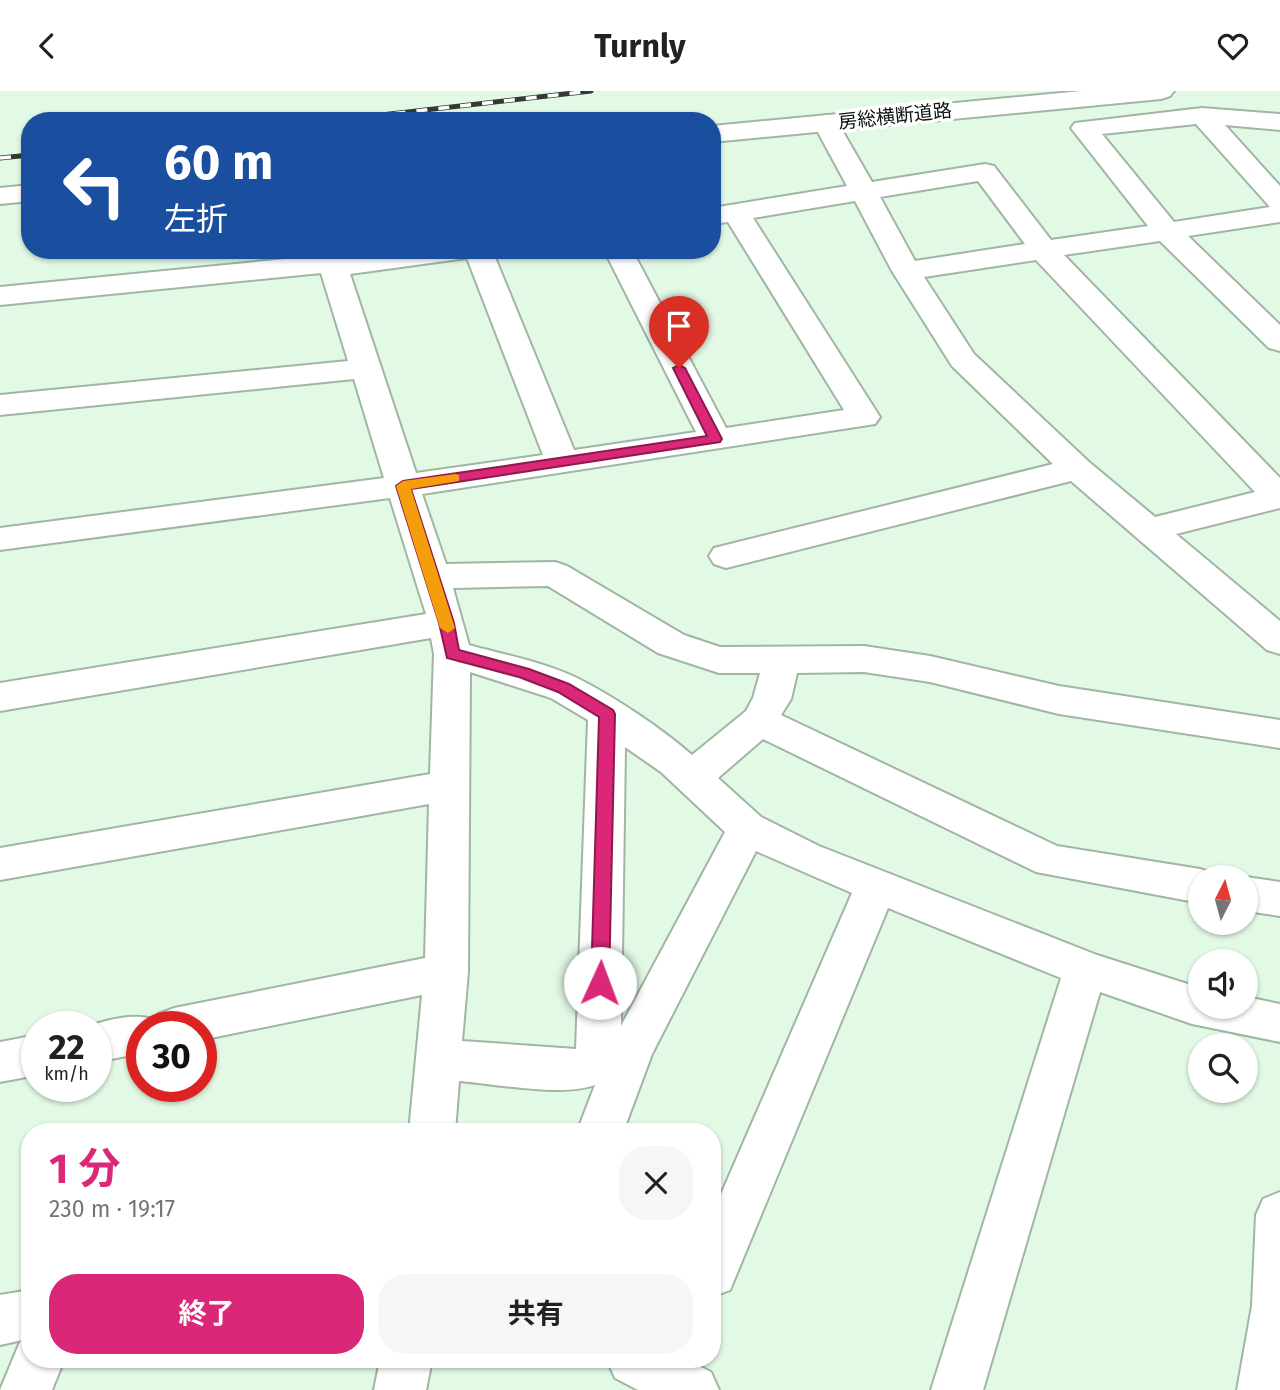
<!DOCTYPE html>
<html lang="ja">
<meta charset="utf-8">
<style>
:root{--surface:#fff;--page:#f6f6f6;--text:#202124;--muted:#757577;--accent:#db2777}
body{margin:0;font-family:"Fira Sans","Noto Sans JP",sans-serif;background:var(--page);color:var(--text);height:100vh;display:flex;flex-direction:column;font-size:26px;white-space:nowrap}
*{box-sizing:border-box;margin:0}
p{font-size:23px;color:var(--muted)}
.icon{flex:none;width:38px;height:38px;fill:none;stroke:currentColor;stroke-width:2;stroke-linecap:round;stroke-linejoin:round}
.map{position:relative;flex:1;overflow:hidden}
.panel{position:absolute;left:21px;top:1032px;width:700px;height:245px;display:flex;flex-direction:column;background:var(--surface);border-radius:28px;box-shadow:0 2px 5px #0004}
.panel>*{flex:none}
.guide{position:absolute;left:21px;top:21px;width:700px;height:147px;border-radius:28px;box-shadow:0 2px 5px #0004;background:#1a4fa0;color:#fff;overflow:hidden}
.needle{width:46px;rotate:6deg}
.tools{position:absolute;left:1188px;top:774px;display:grid;gap:14px}
.tools a{display:grid;place-items:center;width:70px;height:70px;border-radius:50%;background:var(--surface);box-shadow:0 2px 5px #0004;font-size:35px}
.speed{position:absolute;left:21px;top:920px;display:flex;gap:14px;font-size:35px;font-weight:700;text-align:center}
.speed>*{display:grid;place-content:center;width:91px;height:91px;border-radius:50%;background:var(--surface);box-shadow:0 2px 5px #0004;line-height:1}
.speed small{font-size:18px;font-weight:400}
.speed .limit{border:10px solid #d22;background:#fff;color:#111}
.pin{position:absolute;display:grid;place-items:center;width:60px;height:60px;color:#fff;margin:-72px -30px;border-radius:50% 50% 50% 0;rotate:-45deg;box-shadow:0 0 7px #0007}
.pin .icon{rotate:45deg}
.me{position:absolute;width:77px;margin:-38px;rotate:2deg;stroke-linejoin:round;filter:drop-shadow(0 0 5px #0008)}
.turn{display:flex;align-items:center;gap:24px;height:147px;padding:0 28px;font-size:32px}
.turn .icon{width:91px;height:91px;stroke-width:2.5}
.turn b{display:block;font-size:49px;line-height:60px}
.round{display:grid;place-items:center;flex:none;width:74px;height:74px;border-radius:28px;background:var(--page)}
.summary{display:flex;align-items:center;justify-content:space-between;height:119px;padding:0 28px}
h1{font-size:42px;font-weight:700;line-height:52px;color:var(--accent)}
.primary-button{display:flex;gap:14px;margin-top:auto;padding:14px 28px}
.primary-button a{flex:1;height:80px;border-radius:28px;background:var(--accent);color:#fff;font-size:28px;font-weight:700;line-height:80px;text-align:center}
.primary-button a+a{background:var(--page);color:var(--text)}
header{display:flex;justify-content:space-between;align-items:center;height:91px;padding:0 28px;background:var(--surface);font-size:32px;font-weight:700}
.map>svg:first-child{display:block}
</style>
<header><svg class="icon" aria-label="back" viewBox="0 0 24 24"><path d="M15 5l-7 7 7 7"/></svg>Turnly<svg class="icon" aria-label="heart" viewBox="0 0 24 24"><path d="M12 20l-8-8c-3-5 5-10 8-4 3-6 11-1 8 4z"/></svg></header>
<div class="map">
<svg width="1280" height="1299" viewBox="0 0 1280 1299">
<rect width="100%" height="100%" fill="#e2f9e5"/>
<g fill="none" stroke-linecap="round" stroke-linejoin="round">
<defs>
<path id="minor" d="M1202 17 1280 23V39L1225 34 1280 95V131L1188 145 1280 234V260L1269 257 1160 150 1064 164 1280 387V417L1176 443 1280 530V563L1267 559 1071 390 726 477 714 473 709 465 714 457 1053 373 952 275 892 180 855 110 753 127 880 326 875 333 422 403 446 473 555 471 567 475 684 544 720 556 864 555 930 565 1059 595 1280 629V657L1059 623 930 591 864 581 797 582 791 608 781 624 1057 755 1200 778 1215 783 1216 786H1200V812L1036 781 763 648 718 687 761 726 819 755 1097 864 1200 897V915H1246V906L1280 913V951L1192 933 1100 901 983 1299H931L1061 887 888 817 730 1199 712 1206V1124L852 802 756 760 652 963 623 1041H577L595 994C563 1006 495 993 459 990L455 1041H409L422 904 201 949V936H142V962L96 971V936H86C107 929 134 921 155 929L158 923 174 917 425 867 429 713 0 789V757L430 683 434 563 431 547 0 620V592L426 523 390 407 0 459V437L384 387 354 288 0 324V304L348 270 321 182 0 214V196L316 165 314 159H342L345 167 400 159H492L574 359 696 341 604 159H632L726 337 844 319 728 131 712 133V117L847 95 813 32 817 27 826 24 835 27 872 91 985 73 994 75 1051 149 1148 135 1075 42 1071 37 1075 32ZM1196 33 1270 116 1174 131 1102 43ZM978 90 1025 153 915 170 880 106ZM467 167 543 364 416 382 350 183ZM1036 169 1255 401 1155 426 1089 371 974 263 924 186ZM548 495 658 562 719 582H760L753 607 746 620 692 664C661 637 616 607 579 588 545 571 505 564 469 554L453 497ZM470 581 551 607 588 629 576 958 462 950 468 881ZM625 656 661 681 725 741 621 935Z
M1246 786 1280 791V825L1246 820Z
M37 944V984L0 991V951Z
M1280 1101V1299H1237L1252 1215 1256 1124 1263 1108Z
M30 1199V1269H64L52 1299H0L20 1251 27 1248 0 1254V1204Z
M380 1269H432L426 1299H374Z
M607 1269H687L711 1281 719 1299H638L615 1287Z"/>
<path id="highway" d="M1082 0H1174L1170 5 1161 8 712 51V35Z
M30 94V110L0 113V97Z"/>
</defs>
<use href="#minor" stroke="#a0b6a3" stroke-width="4"/>
<use href="#highway" stroke="#a0b6a3" stroke-width="4"/>
<use href="#minor" fill="#fff" fill-rule="evenodd"/>
<use href="#highway" fill="#fff" fill-rule="evenodd"/>
<defs>
<path id="rail" d="M329 30 591 0
M0 67 30 64"/>
</defs>
<use href="#rail" stroke="#303b33" stroke-width="5"/>
<use href="#rail" stroke="#fff" stroke-width="3.5" stroke-dasharray="11" stroke-linecap="butt"/>
</g>
<path fill="#db2777" stroke="#8e194d" stroke-width="2" d="M679 274 685 277 722 348 720 351 411 398 454 532 459 559 529 578 569 593 613 619 615 623 609 892 606 897 600 900 594 897 591 892 599 626 558 601 519 586 447 567 439 532 396 395 403 390 707 345 673 277Z"/>
<path fill="#f59e0b" d="M455 383 459 384V390L411 398 455 537 448 542 440 537 396 395 403 390Z"/>
<g text-anchor="middle" dominant-baseline="central" stroke-width="7" stroke-linejoin="round" paint-order="stroke">
<g font-size="19" fill="#0a120c" stroke="#fff">
<text transform="translate(895 25) rotate(-6)">房総横断道路</text>
</g>
</g>
</svg>
<div class="tools">
<a><svg class="needle" viewBox="-14 -14 28 28"><path d="M0-13l5 13h-10z" fill="#e53935"/><path d="M0 13l5-13h-10z" fill="#757577"/></svg></a>
<a><svg class="icon" aria-label="sound" viewBox="0 0 24 24"><path d="M4 9h4l5-4v14l-5-4H4zM17 9q2 3 0 6"/></svg></a>
<a><svg class="icon" aria-label="search" viewBox="0 0 24 24"><circle cx="10" cy="10" r="6"/><path d="M15 15l6 6"/></svg></a>
</div>
<div class="speed"><div>22<small>km/h</small></div><div class="limit">30</div></div>
<div class="pin" style="left:679px;top:277px;background:#d93025"><svg class="icon" aria-label="arrive" viewBox="0 0 24 24"><path d="M6 21V4h12l-3 4 3 4H6"/></svg></div>
<svg class="me" style="left:600px;top:892px" viewBox="-20 -20 40 40"><circle r="19" fill="#fff"/><path d="M0-13L10 11 0 6-10 11z" fill="#db2777"/></svg>
<div class="guide">
<div class="turn"><svg class="icon" aria-label="left" viewBox="0 0 24 24"><path d="M17 20v-9H6M10 6l-5 5 5 5"/></svg><div><b>60 m</b>左折</div></div>
</div>
<section class="panel">
<div class="summary"><div><h1>1 分</h1><p>230 m · 19:17</p></div><a class="round"><svg class="icon" aria-label="close" viewBox="0 0 24 24"><path d="M6 6l12 12M18 6L6 18"/></svg></a></div>
<div class="primary-button"><a>終了</a><a>共有</a></div>
</section>
</div>
